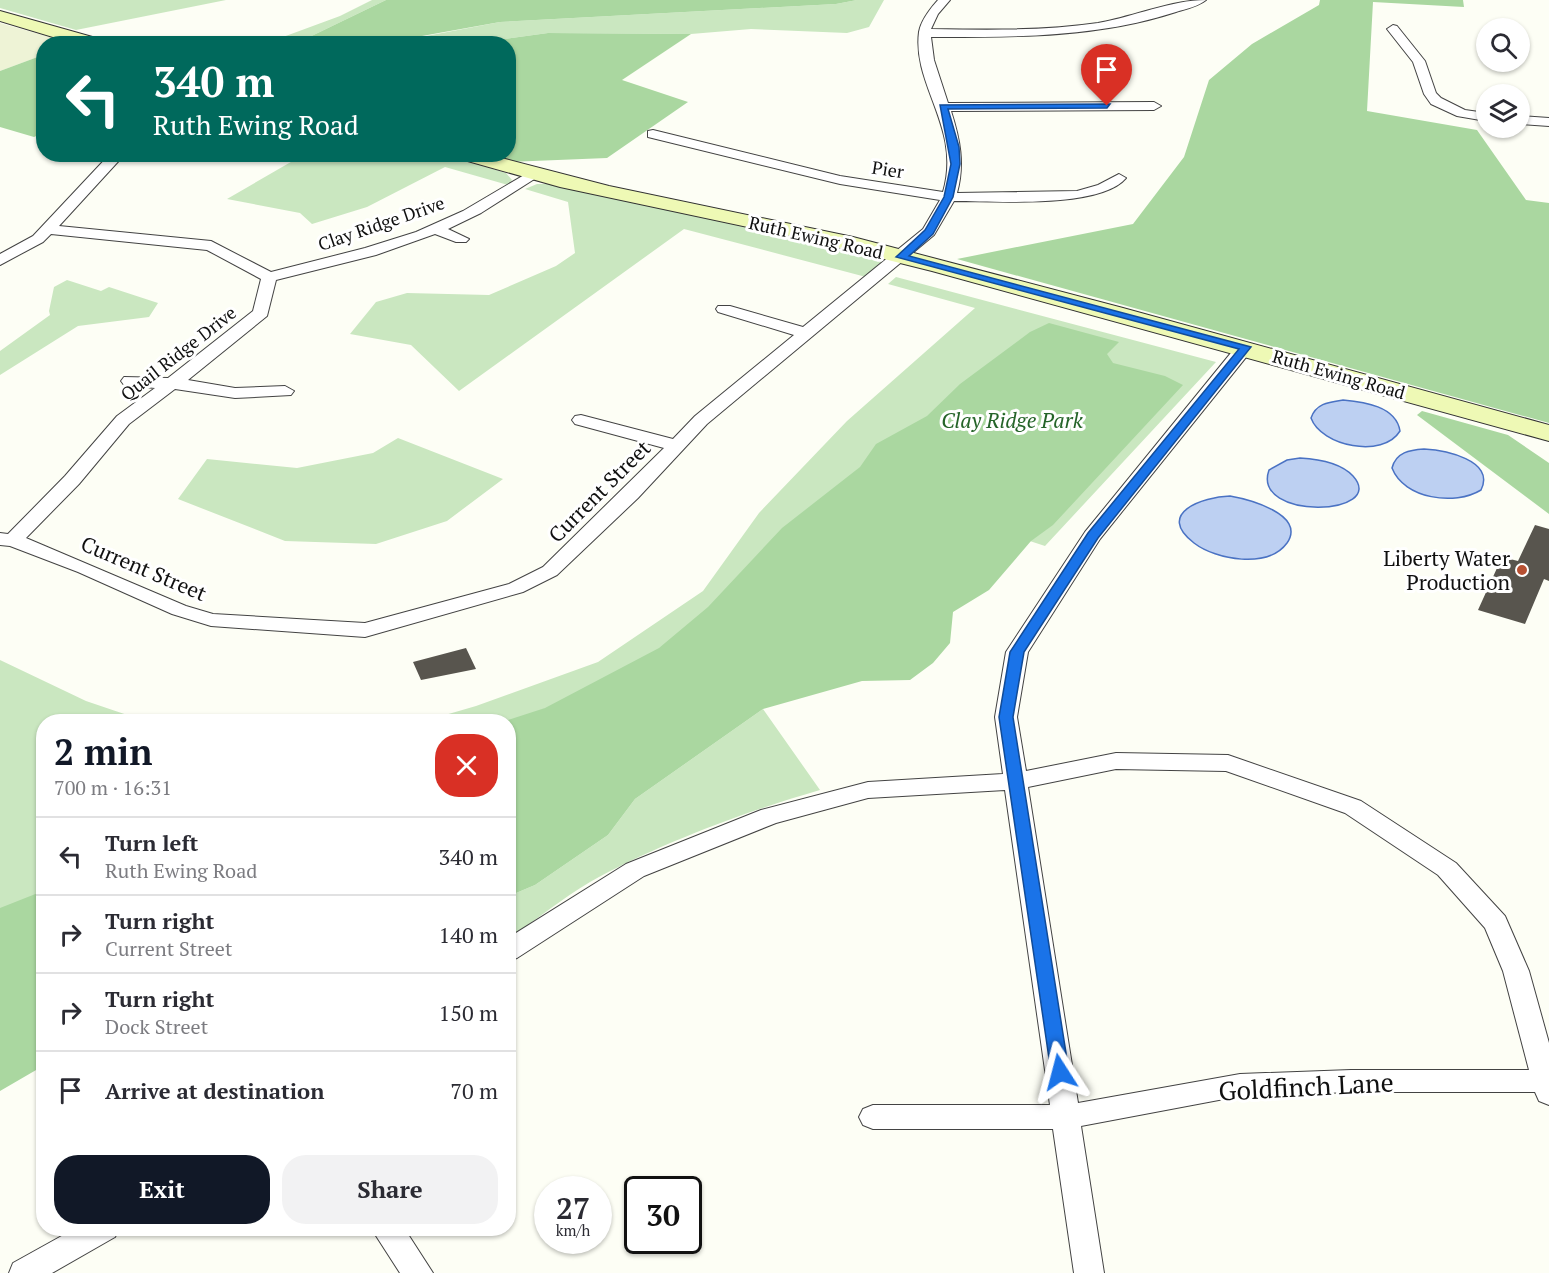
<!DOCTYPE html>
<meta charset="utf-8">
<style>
:root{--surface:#fff;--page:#f2f2f3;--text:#2b2b33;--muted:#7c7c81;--line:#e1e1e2;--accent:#111827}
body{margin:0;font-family:"PT Serif",serif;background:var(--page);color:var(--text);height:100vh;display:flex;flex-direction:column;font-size:22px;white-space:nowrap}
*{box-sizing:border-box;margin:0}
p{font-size:20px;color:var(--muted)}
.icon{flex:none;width:33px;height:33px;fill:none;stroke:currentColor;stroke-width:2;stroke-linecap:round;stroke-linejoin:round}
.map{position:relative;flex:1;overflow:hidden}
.panel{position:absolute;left:36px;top:714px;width:480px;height:522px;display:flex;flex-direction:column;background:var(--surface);border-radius:24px;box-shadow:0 2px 4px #0004}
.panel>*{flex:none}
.hud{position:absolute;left:36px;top:36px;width:480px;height:126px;border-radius:24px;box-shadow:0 2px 4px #0004;background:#00695c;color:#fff;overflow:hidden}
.tools{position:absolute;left:1476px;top:18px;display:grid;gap:12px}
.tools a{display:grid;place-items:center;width:54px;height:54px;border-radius:50%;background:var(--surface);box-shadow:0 2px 4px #0004;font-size:30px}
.speed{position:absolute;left:534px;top:1176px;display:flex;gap:12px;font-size:30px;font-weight:700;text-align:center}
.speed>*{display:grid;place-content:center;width:78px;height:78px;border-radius:50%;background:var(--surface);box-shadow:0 2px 4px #0004;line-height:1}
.speed small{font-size:15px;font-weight:400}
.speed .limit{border:3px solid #111;border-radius:9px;background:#fff;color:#111}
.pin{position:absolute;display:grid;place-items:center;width:51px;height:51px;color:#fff;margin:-62px -26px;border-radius:50% 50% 50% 0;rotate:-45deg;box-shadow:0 0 6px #0007}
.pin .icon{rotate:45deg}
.me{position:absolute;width:66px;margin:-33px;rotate:351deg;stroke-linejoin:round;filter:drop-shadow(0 0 4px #0008)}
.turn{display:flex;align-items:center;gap:21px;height:126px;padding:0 18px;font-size:27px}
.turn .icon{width:78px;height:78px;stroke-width:2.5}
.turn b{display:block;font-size:42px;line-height:51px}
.round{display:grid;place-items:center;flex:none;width:63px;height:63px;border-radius:24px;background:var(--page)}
.summary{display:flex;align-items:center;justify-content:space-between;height:102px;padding:0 18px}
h1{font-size:36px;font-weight:800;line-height:45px;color:var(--accent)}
.primary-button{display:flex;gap:12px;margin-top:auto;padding:12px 18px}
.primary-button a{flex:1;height:69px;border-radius:24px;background:var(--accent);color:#fff;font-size:24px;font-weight:800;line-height:69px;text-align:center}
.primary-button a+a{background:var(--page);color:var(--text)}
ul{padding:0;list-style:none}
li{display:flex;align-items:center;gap:18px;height:78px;padding:0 18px;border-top:2px solid var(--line)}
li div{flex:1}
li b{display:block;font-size:22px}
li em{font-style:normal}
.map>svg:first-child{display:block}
</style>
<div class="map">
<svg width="1549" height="1273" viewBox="0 0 1549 1273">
<rect width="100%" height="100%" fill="#fdfef5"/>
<path fill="#eef3d6" d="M0 23 71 43 44 44 43 55 0 71Z"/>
<path fill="#cae7c0" d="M0 0H226L76 30 0 8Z
M372 0H386L297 43 264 44 340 16Z
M857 0H884L869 27 847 33 751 29 691 34 548 33 467 44H384L500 22 836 4Z
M303 155H447L506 173 512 180 508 185 445 167 367 207 312 224 300 213 227 199Z
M537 184H548L866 251 882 261 866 277 684 229 459 391 411 345 350 334 376 302 407 293 489 295 556 266 575 253 568 202 525 189Z
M896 277 1216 362 1045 546 902 499 775 625 508 722H421L476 706 598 662 703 591 759 513 847 421 975 308 888 284Z
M67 280 101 291 109 287 158 303 149 317 78 326 0 375V351L50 315 49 311 54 287Z
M398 438 503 479 447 521 376 544 285 541 178 499 207 459 297 468 373 453Z
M0 660 86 701 145 721 44 722 43 954 0 973Z
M763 709 820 790C747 811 656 845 590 882 563 898 537 919 511 937L509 935V896L535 885 608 835 635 799Z"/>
<path fill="#aad7a0" d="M386 0H857L836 4 500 22 383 43H297Z
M1320 0H1463L1464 7 1373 2 1367 111 1477 130 1526 200 1549 203V423L957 259 1133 224 1184 157 1209 80 1252 44 1319 5Z
M548 33 691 34 622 80 688 102 607 158 506 162 481 155 508 154V44H467Z
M43 55V133L34 137 0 127V71Z
M1049 323 1119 342 1107 354 1113 363 1165 376 1183 385 1053 525 1031 541 989 590 953 612 950 643 933 663 910 680 862 681 763 709 635 799 608 835 535 885 509 896 508 722 505 721 545 708 659 648 708 607 782 528 860 467 876 444 927 416 960 384 1030 332Z
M1422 411 1508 435 1549 463V514L1417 415Z
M43 891V1066L0 1091V908Z"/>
<path fill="#bdd0f2" stroke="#4a72c3" stroke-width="1.5" d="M1343 400C1364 402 1396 406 1400 431 1383 459 1321 446 1311 418 1316 403 1330 402 1343 400Z
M1424 449C1444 450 1496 460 1481 490 1455 506 1404 499 1392 468 1396 452 1410 450 1424 449Z
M1300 458C1318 459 1340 462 1353 476 1389 516 1251 521 1269 470L1287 460Z
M1230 496C1247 499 1307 514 1287 543 1268 569 1216 560 1194 543 1155 513 1203 497 1230 496Z"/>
<path fill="#58554e" d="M1535 525 1549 529V581L1544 579 1525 624 1478 610 1502 557 1518 561Z
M466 648 476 669 421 680 413 662Z"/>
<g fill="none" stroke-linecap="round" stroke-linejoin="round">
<defs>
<path id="street" d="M938 0H950L938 14 931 29C987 30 1043 31 1098 23 1133 17 1171 0 1206 0 1199 6 1186 9 1176 12 1097 38 1013 37 931 37L934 60 948 103 1154 102 1161 106 1154 110 951 111C960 139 965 164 957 193L1077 191 1098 185 1119 174 1126 178C1100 209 993 201 954 201L934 235 707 424 638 498 557 575 523 592 365 637 211 626 172 614 78 572 10 546 0 545V533L8 534 65 476 117 416 155 388 124 385 121 381 124 377 168 378 253 311 261 279 207 250 51 234 43 242 0 265V254L33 236 110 154H125L59 226 211 241 271 272 365 248 416 232 463 211 531 171 536 172V178L481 213 448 229 469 239 466 242H456L435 234 376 255 276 280 267 316 188 380 235 388 285 386 294 391 291 395 235 398 175 389 129 424 79 484 26 538 186 606 213 614 365 623 509 584 543 567 664 448 575 424 572 420 575 416 581 415 673 439 695 416 794 335 718 312 716 309 718 306H730L803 327 923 229 940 200 840 184 648 137V131L653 130 840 176 943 192C962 128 912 86 919 32 921 20 930 9 938 0Z
M1393 25 1397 26 1425 61 1436 93 1441 98 1465 110 1486 113V121L1457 116 1431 104 1424 94 1413 62 1387 29Z
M1520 116 1549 118V126L1520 124Z
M1245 342 1253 347 1251 351 1100 539 1028 652 1017 717 1026 771 1116 753 1228 755 1361 801 1456 863 1505 916 1529 971 1549 1043V1105L1539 1101 1535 1092H1351L1240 1096 1081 1126 1104 1273H1074L1053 1129H873L863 1125 859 1117 863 1109 873 1105H1050L1005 790 868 798 776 823 644 876 517 958 508 961V938L626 864 761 810 868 782 1003 774 995 717 1006 652 1085 532 1239 343ZM1116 769 1226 771 1345 813 1438 875 1485 928 1503 971 1529 1070H1351L1240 1074 1078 1103 1028 787Z
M76 1228H119L115 1237 52 1273H9L13 1263Z
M371 1228H404L433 1273H400Z"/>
<path id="secondary" d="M0 11 103 40 105 44H76L0 21Z
M454 154H486L609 186 853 237 1123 308 1549 425V441L932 271 804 239 560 187 457 158Z"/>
</defs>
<use href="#street" stroke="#434343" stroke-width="2"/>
<use href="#secondary" stroke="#323232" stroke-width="2"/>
<use href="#street" fill="#fff" fill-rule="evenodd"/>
<use href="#secondary" fill="#eef9b5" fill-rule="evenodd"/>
</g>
<path fill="#1a73e8" stroke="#114b97" stroke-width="1.5" d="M1110 104 1107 108 948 109 959 147 960 164 953 197 933 234 909 256 1251 347 1098 538 1024 652 1013 717 1069 1072 1067 1078 1060 1080 1054 1078 1051 1072 999 717 1010 652 1088 533 1239 349 896 257 925 230 944 197 951 164 940 105Z"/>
<circle fill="#b75032" stroke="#fff" stroke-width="2" cx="1522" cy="570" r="6"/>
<g text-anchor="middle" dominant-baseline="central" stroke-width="6" stroke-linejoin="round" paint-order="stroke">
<g font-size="18" fill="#101010" stroke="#fff">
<text transform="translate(888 169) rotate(9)">Pier</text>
<text transform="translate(381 223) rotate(-19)">Clay Ridge Drive</text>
<text transform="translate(816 237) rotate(13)">Ruth Ewing Road</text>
<text transform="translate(178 353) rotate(-38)">Quail Ridge Drive</text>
<text transform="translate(1339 374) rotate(16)">Ruth Ewing Road</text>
</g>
<g font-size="21" font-style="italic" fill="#256429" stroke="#fff">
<text x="1012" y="420">Clay Ridge Park</text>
</g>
<g font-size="21" fill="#101010" stroke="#fff">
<text transform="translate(599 491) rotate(-45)">Current Street</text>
<text transform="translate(144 568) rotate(23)">Current Street</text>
</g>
<g font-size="21" fill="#101010" stroke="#fff" text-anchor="end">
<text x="1510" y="558">Liberty Water<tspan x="1510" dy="24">Production</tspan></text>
</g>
<g font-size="26" fill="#101010" stroke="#fff">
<text transform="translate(1306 1086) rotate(-3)">Goldfinch Lane</text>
</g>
</g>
</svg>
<div class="tools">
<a><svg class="icon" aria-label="search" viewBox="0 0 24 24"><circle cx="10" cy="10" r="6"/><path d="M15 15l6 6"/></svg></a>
<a><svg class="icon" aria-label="layers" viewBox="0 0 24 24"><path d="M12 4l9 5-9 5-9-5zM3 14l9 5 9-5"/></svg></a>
</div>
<div class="speed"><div>27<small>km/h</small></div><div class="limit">30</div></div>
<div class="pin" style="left:1107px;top:106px;background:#d93025"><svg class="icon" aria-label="arrive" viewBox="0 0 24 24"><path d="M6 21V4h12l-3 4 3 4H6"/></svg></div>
<svg class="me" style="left:1060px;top:1072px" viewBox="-20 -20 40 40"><path d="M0-17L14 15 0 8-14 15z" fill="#1a73e8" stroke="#fff" stroke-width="4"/></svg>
<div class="hud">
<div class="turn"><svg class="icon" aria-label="left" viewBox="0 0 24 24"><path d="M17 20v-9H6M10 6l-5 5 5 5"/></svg><div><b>340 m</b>Ruth Ewing Road</div></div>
</div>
<section class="panel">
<div class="summary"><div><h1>2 min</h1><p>700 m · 16:31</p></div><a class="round" style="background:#d93025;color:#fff"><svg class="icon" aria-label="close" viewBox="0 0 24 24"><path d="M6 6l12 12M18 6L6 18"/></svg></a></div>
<ul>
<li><svg class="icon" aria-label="left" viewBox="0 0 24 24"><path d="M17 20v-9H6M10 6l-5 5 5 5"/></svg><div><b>Turn left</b><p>Ruth Ewing Road</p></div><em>340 m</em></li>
<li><svg class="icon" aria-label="right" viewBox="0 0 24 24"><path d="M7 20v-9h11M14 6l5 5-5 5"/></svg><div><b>Turn right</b><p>Current Street</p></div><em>140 m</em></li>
<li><svg class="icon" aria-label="right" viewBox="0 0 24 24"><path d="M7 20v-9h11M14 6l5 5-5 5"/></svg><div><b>Turn right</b><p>Dock Street</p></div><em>150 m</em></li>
<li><svg class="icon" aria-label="arrive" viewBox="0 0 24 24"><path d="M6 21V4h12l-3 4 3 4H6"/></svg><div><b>Arrive at destination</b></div><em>70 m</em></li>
</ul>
<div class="primary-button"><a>Exit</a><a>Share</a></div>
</section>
</div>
